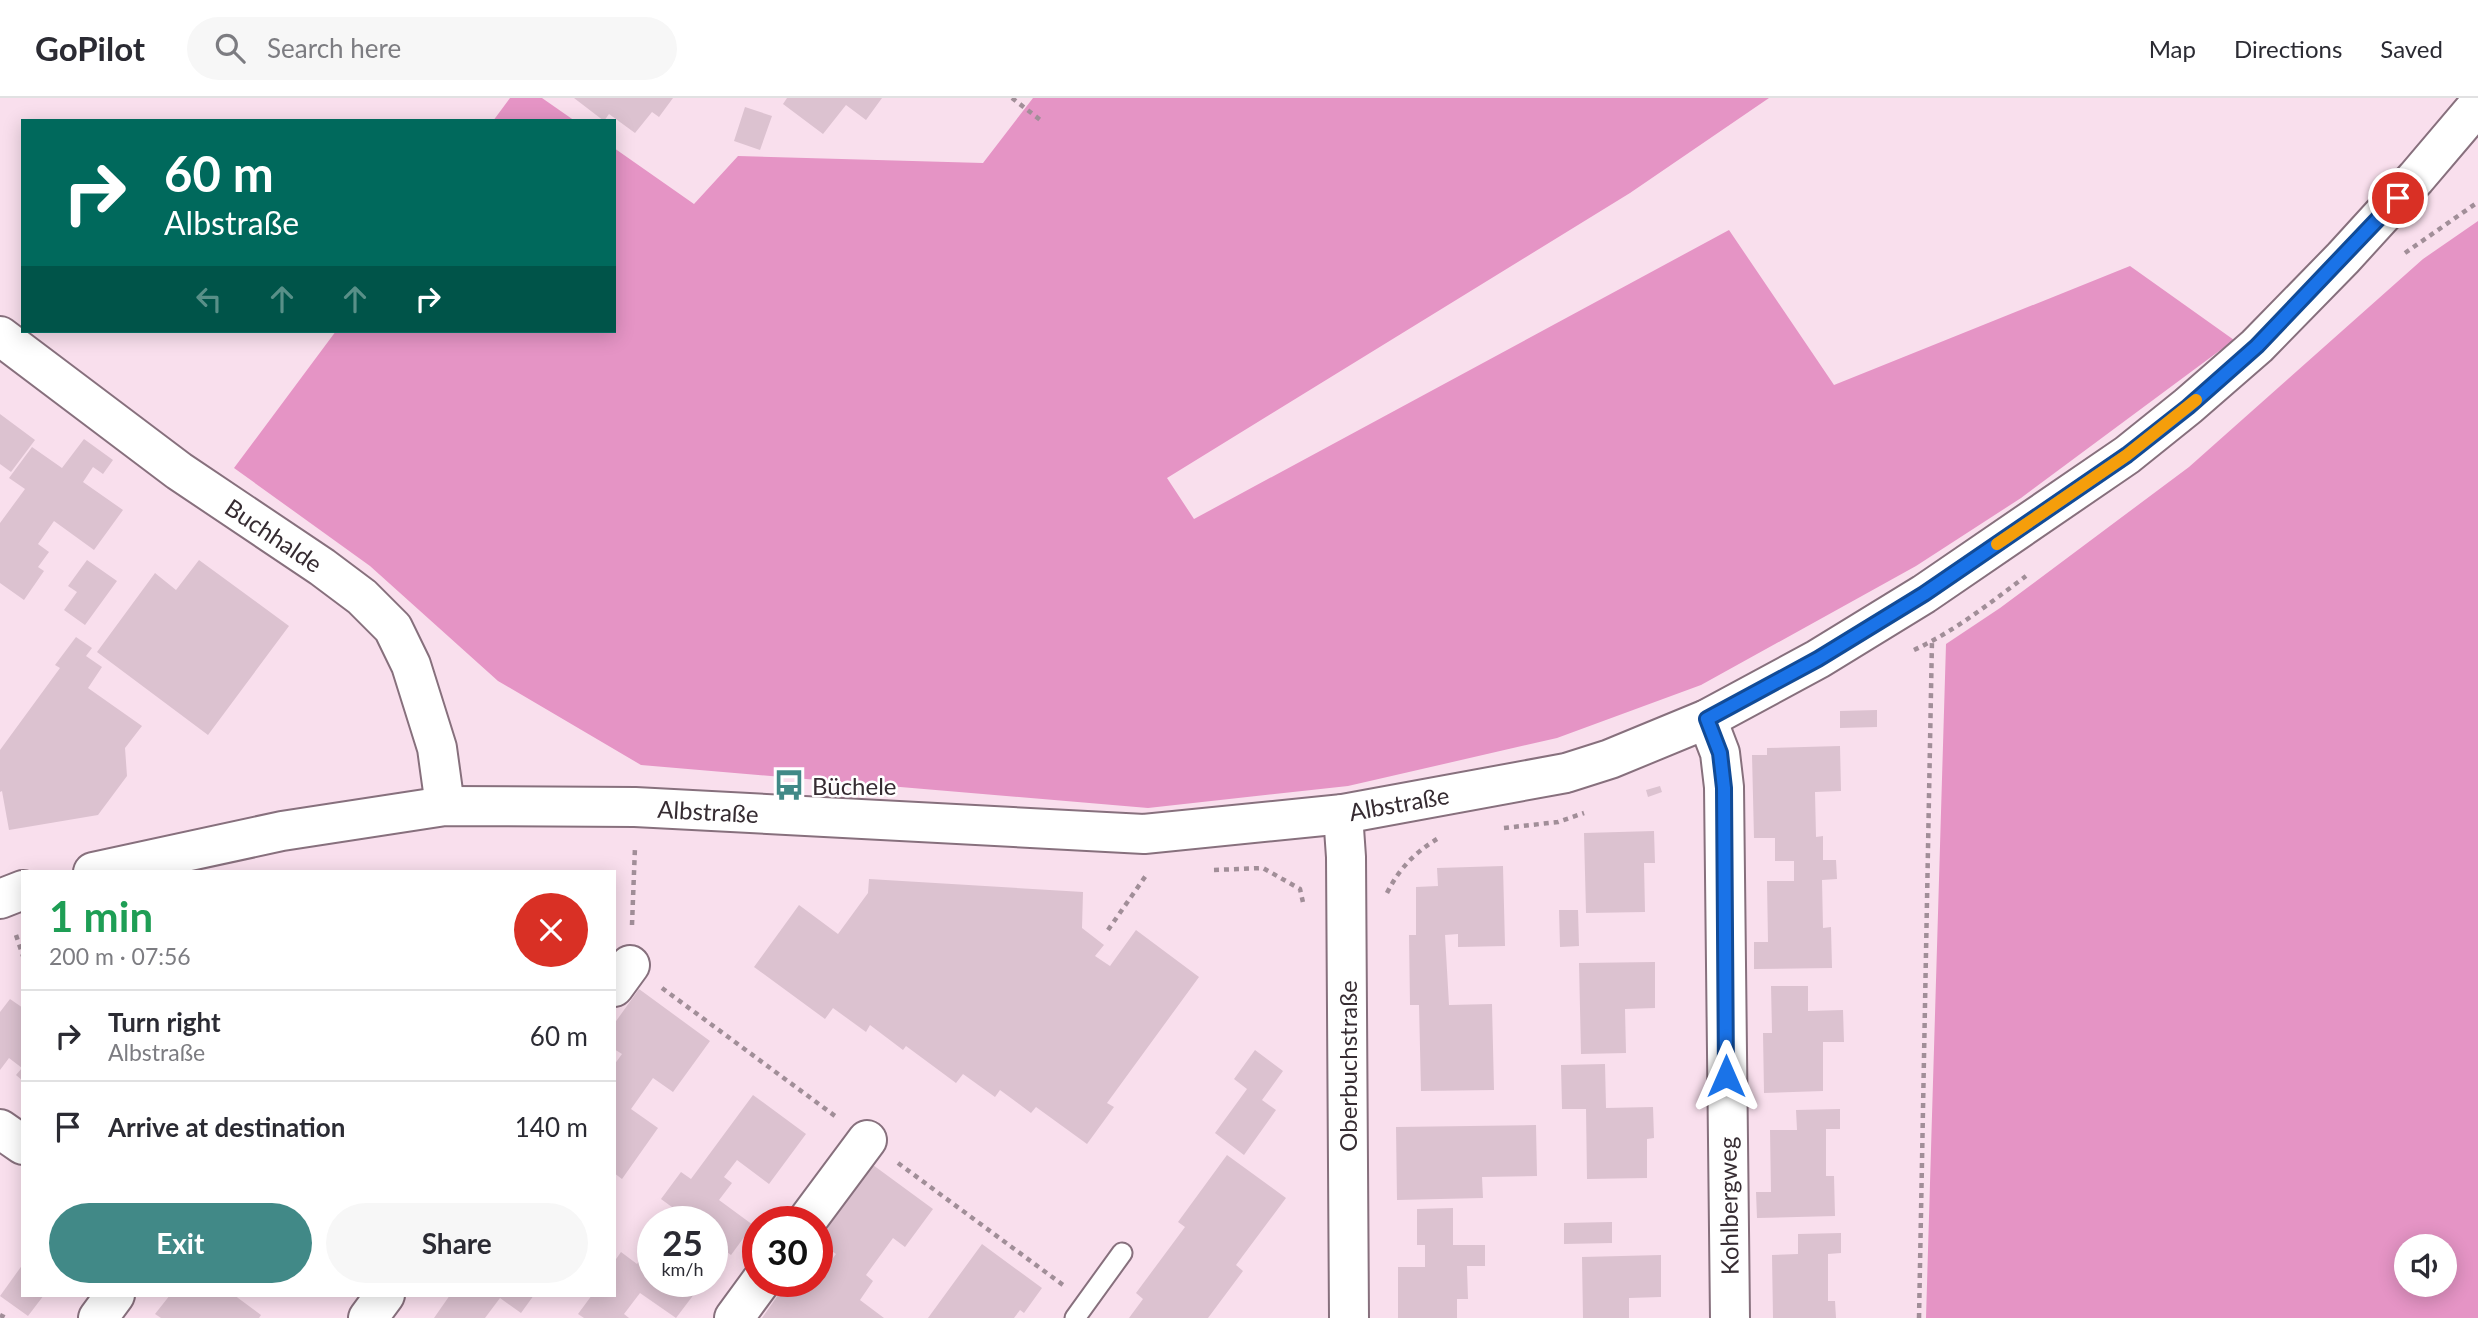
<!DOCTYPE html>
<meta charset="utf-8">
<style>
:root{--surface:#fff;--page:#f7f7f7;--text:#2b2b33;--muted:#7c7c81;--line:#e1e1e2;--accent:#418987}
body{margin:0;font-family:Lato,sans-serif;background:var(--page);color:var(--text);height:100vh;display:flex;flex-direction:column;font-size:26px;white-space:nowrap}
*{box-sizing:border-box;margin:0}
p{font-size:23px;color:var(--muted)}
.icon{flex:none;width:38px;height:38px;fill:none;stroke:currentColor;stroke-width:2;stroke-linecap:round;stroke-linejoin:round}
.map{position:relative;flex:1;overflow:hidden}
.drawer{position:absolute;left:21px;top:772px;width:595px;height:427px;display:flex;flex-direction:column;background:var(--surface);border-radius:0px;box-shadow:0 4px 18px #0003}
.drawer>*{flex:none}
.banner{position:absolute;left:21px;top:21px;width:595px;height:214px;border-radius:0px;box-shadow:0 4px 18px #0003;background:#00695c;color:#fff;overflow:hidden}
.fabs{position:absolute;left:2394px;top:1136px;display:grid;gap:14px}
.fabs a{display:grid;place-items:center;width:63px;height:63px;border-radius:50%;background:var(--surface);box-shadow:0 4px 18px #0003;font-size:35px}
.speed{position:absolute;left:637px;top:1108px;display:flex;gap:14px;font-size:35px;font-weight:700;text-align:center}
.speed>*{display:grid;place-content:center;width:91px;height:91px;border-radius:50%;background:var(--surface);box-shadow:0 4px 18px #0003;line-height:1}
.speed small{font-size:18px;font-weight:400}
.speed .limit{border:10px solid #d22;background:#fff;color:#111}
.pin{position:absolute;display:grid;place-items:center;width:60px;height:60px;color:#fff;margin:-30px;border:4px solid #fff;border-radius:50%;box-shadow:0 2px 7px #0007}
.me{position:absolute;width:77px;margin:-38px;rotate:0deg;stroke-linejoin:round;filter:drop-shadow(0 0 5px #0008)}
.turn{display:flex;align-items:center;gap:24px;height:147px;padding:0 28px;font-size:32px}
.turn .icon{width:91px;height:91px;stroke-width:2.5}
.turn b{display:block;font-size:49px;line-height:60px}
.lanes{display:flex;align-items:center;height:66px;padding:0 28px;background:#0003;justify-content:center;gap:35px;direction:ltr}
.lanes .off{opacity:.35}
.round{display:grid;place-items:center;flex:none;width:74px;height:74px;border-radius:37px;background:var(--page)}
.headline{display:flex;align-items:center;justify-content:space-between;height:119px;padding:0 28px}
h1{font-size:42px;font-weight:700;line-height:52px;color:#1e9e55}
.action{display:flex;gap:14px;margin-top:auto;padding:14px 28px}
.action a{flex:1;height:80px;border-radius:42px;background:var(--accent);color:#fff;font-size:28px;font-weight:700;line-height:80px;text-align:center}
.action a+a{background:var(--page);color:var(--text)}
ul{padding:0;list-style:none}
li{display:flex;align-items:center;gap:21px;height:91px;padding:0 28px;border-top:2px solid var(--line)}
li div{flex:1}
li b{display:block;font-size:26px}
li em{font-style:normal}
header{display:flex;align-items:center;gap:42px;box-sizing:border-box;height:98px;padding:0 35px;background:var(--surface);border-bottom:2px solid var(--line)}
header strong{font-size:33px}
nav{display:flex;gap:38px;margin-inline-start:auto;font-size:24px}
.search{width:490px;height:63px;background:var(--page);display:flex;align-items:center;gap:18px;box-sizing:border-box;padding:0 24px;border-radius:38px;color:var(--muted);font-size:26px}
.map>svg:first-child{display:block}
</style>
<header>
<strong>GoPilot</strong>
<div class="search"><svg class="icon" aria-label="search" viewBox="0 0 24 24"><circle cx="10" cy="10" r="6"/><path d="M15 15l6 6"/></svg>Search here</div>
<nav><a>Map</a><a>Directions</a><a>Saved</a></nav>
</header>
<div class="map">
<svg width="2478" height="1220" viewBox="0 0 2478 1220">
<rect width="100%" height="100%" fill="#f9dfed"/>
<path fill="#e594c5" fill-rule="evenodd" d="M510 0H542L575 23H493Z
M1033 0H1769L1630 95 1167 380 1194 421 1729 132 1834 287 2130 168 2234 242 2021 400 1916 468 1701 587 1557 640 1348 688 1148 710 641 667 498 583 370 468 234 370 336 233H614V50L694 106 738 58 983 65Z
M2478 123V1220H1926L1946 546 2000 510 2189 369 2423 161ZM2406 1148H2445V1186H2406Z"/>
<path fill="#dcc2d0" d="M574 0H673L659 19 652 14 635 35 609 16 604 23Z
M787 0H882L866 22 846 7 823 36 783 6Z
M745 9 772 18 760 52 734 43Z
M0 316 35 342 11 374 0 366Z
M84 341 113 362 103 376 93 369 83 384 123 412 94 452 54 423 38 446 49 454 38 469 44 473 24 502 0 485V425L25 391 9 380 32 349 62 370Z
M87 462 117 483 85 527 64 512 77 494 68 488Z
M199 462 289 528 208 637 97 554 155 475 176 492Z
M76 539 92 550 86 558 102 569 88 590 142 628 125 650 127 678 98 717 9 732 2 693 0 694V652L60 570 55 567Z
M1877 612V629L1840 630V613Z
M1840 648 1841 693 1815 694 1816 739 1823 738V762H1836L1837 781 1822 782 1823 830 1831 829 1832 870 1754 871V844H1768L1767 783H1794V763H1775V740H1754L1752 657H1767V650Z
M1660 688 1662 694 1648 699 1646 692Z
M1654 733 1655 765H1644L1645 814 1586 815 1584 735Z
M1503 768 1505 848 1458 849V836L1445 837 1449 907 1492 906 1494 992 1421 993 1419 907H1410L1409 837H1416V789L1438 788 1437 770Z
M869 781 1083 794 1082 830 1104 847 1095 858 1110 868 1136 832 1199 879 1107 1005 1114 1009 1087 1046 1036 1009 1031 1015 1000 992 995 999 963 976 956 985 906 948 903 952 870 927 866 934 833 910 825 921 754 869 799 807 838 836 868 795Z
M1559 812H1578L1579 848 1560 849Z
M1655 864V910L1625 911 1626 955 1581 956 1579 865Z
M1771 888H1808V913L1843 912 1844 944H1823V993L1764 995 1763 935H1772Z
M639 891 710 943 673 994 653 980 631 1011 658 1030 622 1081 614 1075V967L622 956 614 951V926Z
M10 901 23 910V983L16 977 22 970 9 960 0 972V914Z
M1255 952 1283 973 1262 1002 1276 1012 1244 1057 1215 1035 1247 991 1234 981Z
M1605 966 1606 1010 1653 1009 1654 1040 1647 1041V1080L1587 1081 1586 1011H1562L1561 967Z
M753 997 806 1036 769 1086 737 1062 724 1079 732 1085 719 1102 753 1127 731 1157 712 1143V1124H668L676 1112 661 1101 681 1074 691 1081Z
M1840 1011V1031H1826V1078H1834L1835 1118 1757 1120 1756 1094H1771L1770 1032H1797L1796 1012Z
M1536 1027 1537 1078 1482 1079 1483 1100 1397 1102 1396 1029Z
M1227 1057 1286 1100 1236 1167 1243 1173 1208 1220H1129L1143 1201 1136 1195 1185 1129 1178 1124Z
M873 1067 933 1111 905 1149 893 1140 866 1177 873 1183 860 1202 884 1220H762L788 1183H817V1171L822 1175 836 1156 818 1143Z
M1453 1110V1147H1485V1168H1467L1468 1201H1457V1220H1398V1169H1425V1147H1417V1111Z
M1612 1124V1145L1564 1146V1125Z
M1841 1135V1155L1828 1156V1203H1835L1836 1220H1773L1772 1157 1798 1156V1136Z
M653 1144V1183H704L676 1220 640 1195 624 1216 629 1220H584L578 1216 592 1197H614V1164L621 1154 637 1166Z
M982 1146 1042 1190 1024 1215 1020 1212 1014 1220H928Z
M1661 1157V1199L1629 1200V1220H1583L1582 1159Z
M23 1166V1197H44L28 1218 0 1198Z
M170 1197H234L261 1217 259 1220H161L155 1216Z
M450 1197H534L521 1215 500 1200 485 1220H434Z"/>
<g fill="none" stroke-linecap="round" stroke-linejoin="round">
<defs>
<path id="service" d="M1075 1220 1122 1155"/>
<path id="minor" d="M0 238 179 373 322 469 362 499 393 530 411 567 437 650 445 708
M1707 621 1720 655 1724 689 1730 1220
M1343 716 1346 759 1349 1220
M614 889 630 867
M0 1031 23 1047
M806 1124 867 1042
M98 1220 115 1197
M368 1220 385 1197
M734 1220 761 1183"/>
<path id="tertiary" d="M93 774 282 733 445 708 635 709 1144 736 1343 716 1566 675 1610 661 1707 621 1818 561 1924 496 2127 357 2188 308 2257 248 2343 160 2416 80 2478 7
M0 801 23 792"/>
</defs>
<use href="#service" stroke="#87707d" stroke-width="23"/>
<use href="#minor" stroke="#87707d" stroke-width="42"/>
<use href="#tertiary" stroke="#87707d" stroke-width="42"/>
<path stroke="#a18e98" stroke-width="4.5" stroke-dasharray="5 5" stroke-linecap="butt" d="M1012 0 1043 24
M2405 155 2478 104
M1914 552C1955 533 1990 505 2026 478
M1504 730 1558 724 1584 715
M1214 772 1263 770 1300 791 1304 809
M1387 795C1399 771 1414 755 1437 741
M632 827 635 749
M1108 832 1147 776
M16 837 23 858
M662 890 835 1018
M898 1065 1063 1187
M0 1217 6 1220
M1919 1220 1932 542"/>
<use href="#service" stroke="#fff" stroke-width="19"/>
<use href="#minor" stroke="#fff" stroke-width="38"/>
<use href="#tertiary" stroke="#fff" stroke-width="38"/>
</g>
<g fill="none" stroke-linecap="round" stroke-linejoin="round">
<defs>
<path id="route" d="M1726 978 1724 690 1720 655 1707 621 1818 561 1924 496 2127 357 2188 309 2257 248 2398 100"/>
</defs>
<use href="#route" stroke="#114b97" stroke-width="18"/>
<use href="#route" stroke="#1a73e8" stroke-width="12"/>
<path stroke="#f59e0b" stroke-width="12" d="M1997 446 2127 357 2196 302"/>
</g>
<defs>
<symbol id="bus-bare" viewBox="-9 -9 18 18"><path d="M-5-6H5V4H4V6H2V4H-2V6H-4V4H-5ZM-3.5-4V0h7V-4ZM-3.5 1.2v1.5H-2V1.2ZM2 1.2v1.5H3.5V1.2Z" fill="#418987" stroke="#fff" stroke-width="2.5" paint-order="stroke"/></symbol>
</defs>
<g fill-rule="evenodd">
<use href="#bus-bare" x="767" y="665" width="44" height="44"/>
</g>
<g text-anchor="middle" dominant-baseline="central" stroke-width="5" stroke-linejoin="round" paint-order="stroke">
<g font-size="24" fill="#362c32" stroke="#fff">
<text transform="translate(274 437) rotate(34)">Buchhalde</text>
<text transform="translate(1399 705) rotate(-10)">Albstraße</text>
<text transform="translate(708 713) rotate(3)">Albstraße</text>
<text transform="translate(1347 968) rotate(-90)">Oberbuchstraße</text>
<text transform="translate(1728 1108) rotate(-91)">Kohlbergweg</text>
</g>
<g font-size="24" fill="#362c32" stroke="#fff" text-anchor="start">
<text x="812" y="687">Büchele</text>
</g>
</g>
</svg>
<div class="fabs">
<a><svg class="icon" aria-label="sound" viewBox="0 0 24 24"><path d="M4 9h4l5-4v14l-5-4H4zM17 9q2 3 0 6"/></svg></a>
</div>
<div class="speed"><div>25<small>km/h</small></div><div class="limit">30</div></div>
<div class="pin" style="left:2398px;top:100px;background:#d93025"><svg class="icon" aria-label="arrive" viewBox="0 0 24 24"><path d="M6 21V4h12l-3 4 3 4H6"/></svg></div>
<svg class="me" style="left:1726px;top:978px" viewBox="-20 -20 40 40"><path d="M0-17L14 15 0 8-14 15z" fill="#1a73e8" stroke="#fff" stroke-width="4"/></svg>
<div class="banner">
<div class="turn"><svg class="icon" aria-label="right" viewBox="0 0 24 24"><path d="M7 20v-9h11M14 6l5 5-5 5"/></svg><div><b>60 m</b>Albstraße</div></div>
<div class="lanes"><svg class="icon off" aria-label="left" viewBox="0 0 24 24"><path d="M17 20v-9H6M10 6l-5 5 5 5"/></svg><svg class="icon off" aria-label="ahead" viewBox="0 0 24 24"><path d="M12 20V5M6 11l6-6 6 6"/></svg><svg class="icon off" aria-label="ahead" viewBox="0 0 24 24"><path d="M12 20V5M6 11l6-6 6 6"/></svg><svg class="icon" aria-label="right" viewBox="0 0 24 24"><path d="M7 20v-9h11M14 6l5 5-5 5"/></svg></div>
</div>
<section class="drawer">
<div class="headline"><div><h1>1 min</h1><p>200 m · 07:56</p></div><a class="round" style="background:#d93025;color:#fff"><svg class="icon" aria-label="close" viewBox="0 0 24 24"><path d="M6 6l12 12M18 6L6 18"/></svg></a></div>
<ul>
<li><svg class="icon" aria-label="right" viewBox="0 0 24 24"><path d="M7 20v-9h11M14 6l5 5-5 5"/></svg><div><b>Turn right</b><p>Albstraße</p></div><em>60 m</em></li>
<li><svg class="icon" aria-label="arrive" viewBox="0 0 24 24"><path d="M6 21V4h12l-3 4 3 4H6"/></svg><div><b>Arrive at destination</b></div><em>140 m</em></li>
</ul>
<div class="action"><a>Exit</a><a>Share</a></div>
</section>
</div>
